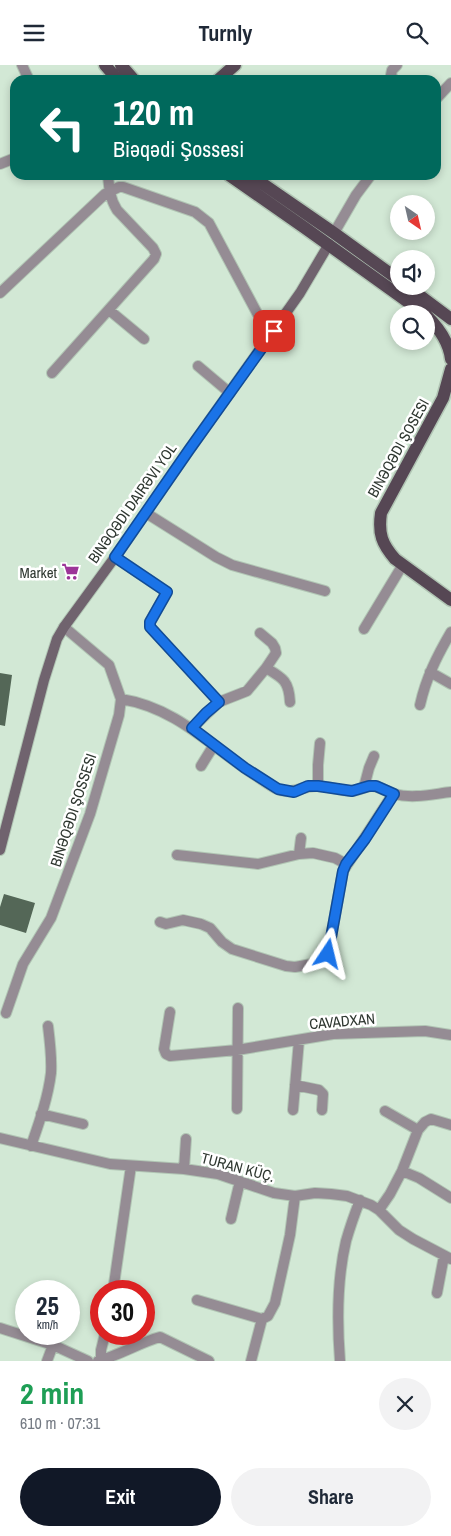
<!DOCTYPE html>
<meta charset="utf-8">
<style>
:root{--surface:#fff;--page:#f2f2f3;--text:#1f2937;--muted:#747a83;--accent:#111827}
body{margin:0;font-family:"Archivo Narrow",sans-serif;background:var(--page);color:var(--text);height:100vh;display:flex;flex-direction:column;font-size:19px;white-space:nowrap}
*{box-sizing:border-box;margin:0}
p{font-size:16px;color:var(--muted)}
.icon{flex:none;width:28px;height:28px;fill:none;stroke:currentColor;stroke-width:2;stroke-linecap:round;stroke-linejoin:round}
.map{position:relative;height:1296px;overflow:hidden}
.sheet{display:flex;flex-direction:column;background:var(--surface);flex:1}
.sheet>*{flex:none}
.top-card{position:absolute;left:10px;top:10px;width:431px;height:105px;border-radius:15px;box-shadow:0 2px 8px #0003;background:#00695c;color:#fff;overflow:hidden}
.needle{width:32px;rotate:146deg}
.fabs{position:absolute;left:390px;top:130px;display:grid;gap:10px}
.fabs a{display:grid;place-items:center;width:45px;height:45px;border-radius:50%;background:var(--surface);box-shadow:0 2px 8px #0003;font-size:25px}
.speed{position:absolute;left:15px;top:1215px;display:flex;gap:10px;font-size:25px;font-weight:700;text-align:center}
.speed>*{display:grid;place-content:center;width:65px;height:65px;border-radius:50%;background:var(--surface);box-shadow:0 2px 8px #0003;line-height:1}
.speed small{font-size:12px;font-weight:400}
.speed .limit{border:8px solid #d22;background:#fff;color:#111}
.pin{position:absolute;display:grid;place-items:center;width:42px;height:42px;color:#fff;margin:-21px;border-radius:10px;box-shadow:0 2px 8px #0006}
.me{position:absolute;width:55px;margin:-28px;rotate:10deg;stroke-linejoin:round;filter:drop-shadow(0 0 4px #0008)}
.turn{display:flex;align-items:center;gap:18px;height:105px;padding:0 20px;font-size:22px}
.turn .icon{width:65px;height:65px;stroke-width:2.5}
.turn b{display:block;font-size:35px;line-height:42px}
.round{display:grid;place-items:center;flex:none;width:52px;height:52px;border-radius:26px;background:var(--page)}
.summary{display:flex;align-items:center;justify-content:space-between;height:85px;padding:0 20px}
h1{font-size:30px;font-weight:700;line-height:38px;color:#1e9e55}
.cta{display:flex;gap:10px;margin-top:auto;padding:10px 20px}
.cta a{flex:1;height:58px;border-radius:30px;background:var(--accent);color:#fff;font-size:20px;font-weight:700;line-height:58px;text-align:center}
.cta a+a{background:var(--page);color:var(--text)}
header{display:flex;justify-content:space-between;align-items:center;height:65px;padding:0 20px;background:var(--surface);font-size:22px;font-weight:700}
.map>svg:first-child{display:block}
</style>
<header><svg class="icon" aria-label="menu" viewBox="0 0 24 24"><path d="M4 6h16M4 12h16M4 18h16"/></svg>Turnly<svg class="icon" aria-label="search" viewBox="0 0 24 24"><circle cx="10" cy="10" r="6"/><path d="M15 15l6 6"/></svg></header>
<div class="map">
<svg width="451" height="1296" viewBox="0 0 451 1296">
<rect width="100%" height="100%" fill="#d2e8d5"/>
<path fill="#546757" d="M0 608 12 610 5 661 0 660Z
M4 829 35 838 26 868 0 860V842Z"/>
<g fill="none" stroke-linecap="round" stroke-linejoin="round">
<defs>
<path id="street" d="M22 0 29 15
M394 15 391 10 392 5 397 0
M436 34 451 18
M0 99 15 93
M334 168 356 130 371 110
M0 228 105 129 119 122H123L195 147 209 158 257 248 274 266
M109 245 144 274
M198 301 230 328
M52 308 154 194 156 189 153 183 117 145C110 134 109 123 108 110
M146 448 216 492 232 500 325 526
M115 492 167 527 150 557V562L219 637
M364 564 402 501
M266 603C283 613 289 616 290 637
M430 607 451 619
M121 634C178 643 212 683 258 712 264 716 271 721 277 724 291 731 303 720 318 721 329 721 340 726 351 726 359 726 366 720 373 721 381 722 387 727 394 729 413 734 433 729 451 727
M420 640C426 613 437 591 451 567
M192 663 219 637 247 626 266 603 276 588 275 583 272 578 260 568
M201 701 214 680
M318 721V700L320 678
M364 722 369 703 374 691
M299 789 301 773
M177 790 258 799 299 789 313 788 335 793 346 799
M160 857 166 859 183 855 201 859 210 863 222 877 232 884 286 901 295 902 323 897 328 889 343 806 393 729
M170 947 164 984 166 989 170 991 237 985 333 969 425 966 451 970
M6 948 23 899 51 853 90 749 119 650 121 634 109 600 64 562
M295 1020 319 1025 323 1029 322 1045
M237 1044 238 943
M293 1045 299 975
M385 1046 418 1065
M41 1049 83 1059
M0 1073 110 1099 184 1104 218 1109 274 1128 295 1131 315 1128 331 1129 347 1131 371 1140 379 1145 399 1165 413 1174 451 1194
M31 1081C39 1058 48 1033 51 1008 52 993 50 977 48 961
M184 1104 186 1074
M402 1106 419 1113 451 1133
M379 1145 390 1129 402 1106 418 1065 425 1057 431 1054 451 1060
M231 1154 240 1116
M113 1226 131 1101
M437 1228 444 1191
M197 1235 262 1254
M0 1263 53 1280 88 1296
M101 1295V1285L105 1269
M47 1296 53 1280
M98 1296C120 1290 139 1278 160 1272L209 1296
M251 1296 262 1254 268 1251 275 1238 290 1170 295 1131
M340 1296C337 1257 337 1214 346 1176 350 1162 355 1148 360 1135"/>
<path id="secondary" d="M0 785 44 615 57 574 64 562 115 492 189 385 300 228 329 179"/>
<path id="primary" d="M105 0 118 15
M121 0 134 15
M218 15 235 0
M229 110 305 163 425 249
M250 110 334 168 399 215
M407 221 451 254
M426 250C438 262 449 277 451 294
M451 304 443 333 381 448C378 469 382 479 395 494L451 535"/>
</defs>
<use href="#street" stroke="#b1c5b4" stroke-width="12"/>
<use href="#secondary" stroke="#b1c5b4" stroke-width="12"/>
<use href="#primary" stroke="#b1c5b4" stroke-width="15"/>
<use href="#street" stroke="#958c94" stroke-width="10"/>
<use href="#secondary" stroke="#70636e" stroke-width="10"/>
<use href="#primary" stroke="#564754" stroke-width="12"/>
</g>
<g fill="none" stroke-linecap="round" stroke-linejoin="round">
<defs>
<path id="route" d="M274 266 189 385 115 492 167 527 150 557V562L219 637 206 648 192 663 245 703 278 724 294 727 308 721H318L352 726 369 721H376L394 729 365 774 346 799 343 806 328 889"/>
</defs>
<use href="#route" stroke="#114b97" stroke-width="12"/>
<use href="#route" stroke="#1a73e8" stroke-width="9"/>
</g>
<defs>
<symbol id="supermarket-bare" viewBox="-9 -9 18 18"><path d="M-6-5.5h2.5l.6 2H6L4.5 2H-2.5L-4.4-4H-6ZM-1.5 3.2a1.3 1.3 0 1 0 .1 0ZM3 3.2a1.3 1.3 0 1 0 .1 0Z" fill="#9c3498" stroke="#fff" stroke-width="2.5" paint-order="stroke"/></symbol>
</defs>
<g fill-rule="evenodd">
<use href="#supermarket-bare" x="58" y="494" width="25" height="25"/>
</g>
<g text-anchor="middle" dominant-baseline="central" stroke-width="5" stroke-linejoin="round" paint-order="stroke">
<g font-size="15" fill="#2e3730" stroke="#fff">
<text transform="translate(398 383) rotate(-61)">BINƏQƏDI ŞOSESI</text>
<text transform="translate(132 438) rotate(-55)">BINƏQƏDI DAIRƏVI YOL</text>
<text transform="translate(73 745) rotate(-72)">BINƏQƏDI ŞOSSESI</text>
<text transform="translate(342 956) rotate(-5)">CAVADXAN</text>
<text transform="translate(238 1102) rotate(15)">TURAN KÜÇ.</text>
</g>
<g font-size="15" fill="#2e3730" stroke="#fff" text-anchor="end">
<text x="57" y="507">Market</text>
</g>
</g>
</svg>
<div class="fabs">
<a><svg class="needle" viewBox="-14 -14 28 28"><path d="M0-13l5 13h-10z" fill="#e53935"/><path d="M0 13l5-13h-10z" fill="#747a83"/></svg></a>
<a><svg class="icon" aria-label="sound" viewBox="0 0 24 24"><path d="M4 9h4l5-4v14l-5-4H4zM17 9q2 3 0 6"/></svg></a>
<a><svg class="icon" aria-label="search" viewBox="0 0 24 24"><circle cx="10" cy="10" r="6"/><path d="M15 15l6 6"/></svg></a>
</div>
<div class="speed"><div>25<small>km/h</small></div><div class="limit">30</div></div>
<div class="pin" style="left:274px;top:266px;background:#d93025"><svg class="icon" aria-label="arrive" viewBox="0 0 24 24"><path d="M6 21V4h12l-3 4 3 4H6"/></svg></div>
<svg class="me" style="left:328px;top:889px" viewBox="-20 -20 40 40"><path d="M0-17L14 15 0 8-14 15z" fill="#1a73e8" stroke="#fff" stroke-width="4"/></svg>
<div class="top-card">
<div class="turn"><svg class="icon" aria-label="left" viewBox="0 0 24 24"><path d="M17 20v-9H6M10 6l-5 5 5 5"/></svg><div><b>120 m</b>Biəqədi Şossesi</div></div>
</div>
</div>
<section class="sheet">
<div class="summary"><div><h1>2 min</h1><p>610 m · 07:31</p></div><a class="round"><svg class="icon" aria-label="close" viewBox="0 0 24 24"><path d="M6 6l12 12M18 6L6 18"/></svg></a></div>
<div class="cta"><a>Exit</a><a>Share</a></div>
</section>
